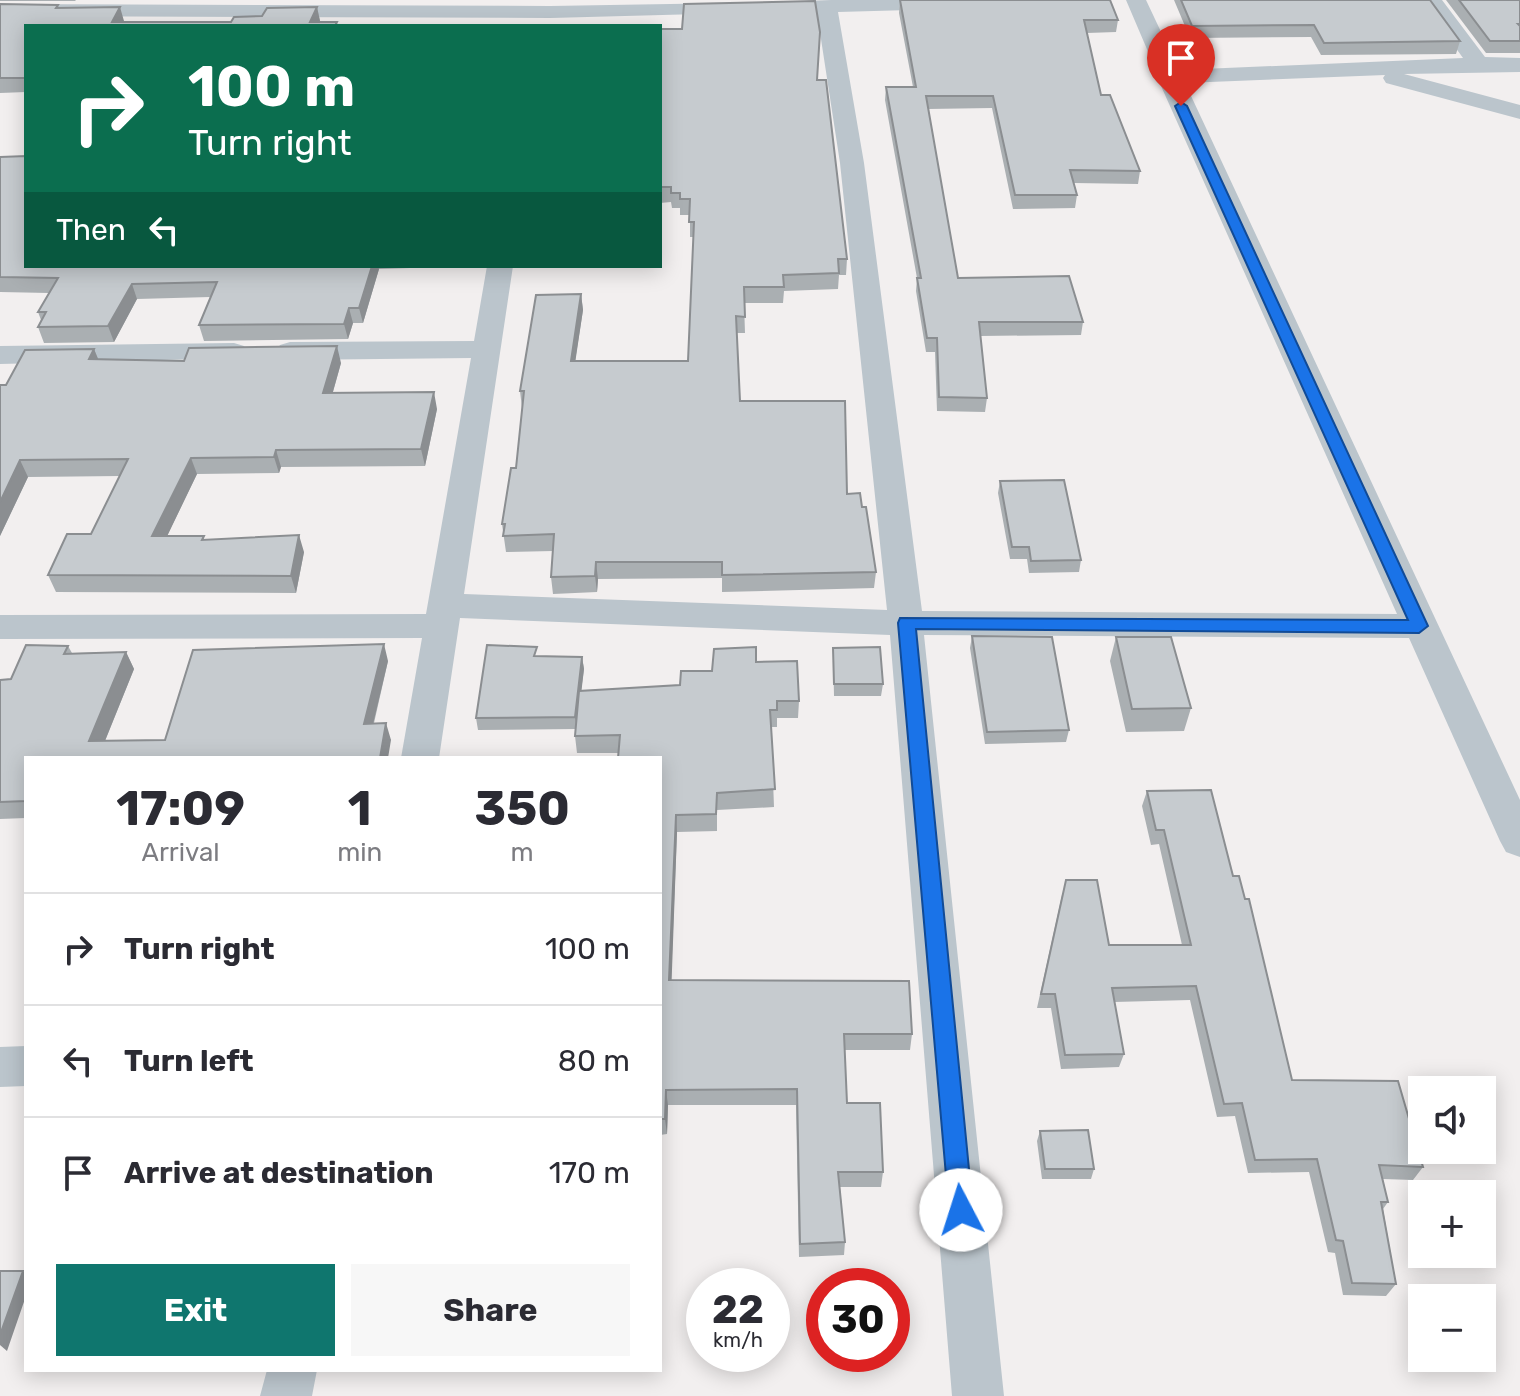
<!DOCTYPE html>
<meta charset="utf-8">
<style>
:root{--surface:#fff;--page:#f7f7f7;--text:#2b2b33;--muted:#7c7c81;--line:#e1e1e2;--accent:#0f766e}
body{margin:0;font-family:Rubik,sans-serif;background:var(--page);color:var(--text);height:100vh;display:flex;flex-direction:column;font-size:30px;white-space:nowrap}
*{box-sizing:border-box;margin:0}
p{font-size:26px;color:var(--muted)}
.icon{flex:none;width:44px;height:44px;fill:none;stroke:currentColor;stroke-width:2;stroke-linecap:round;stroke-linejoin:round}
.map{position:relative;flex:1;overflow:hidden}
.sheet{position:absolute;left:24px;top:756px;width:638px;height:616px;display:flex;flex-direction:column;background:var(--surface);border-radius:0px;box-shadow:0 4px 20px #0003}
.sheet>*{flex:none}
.banner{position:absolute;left:24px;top:24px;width:638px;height:244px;border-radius:0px;box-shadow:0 4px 20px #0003;background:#0b6e4f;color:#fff;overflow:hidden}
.controls{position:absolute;left:1408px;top:1076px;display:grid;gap:16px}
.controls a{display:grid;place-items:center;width:88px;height:88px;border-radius:0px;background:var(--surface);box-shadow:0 4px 20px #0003;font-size:40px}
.speed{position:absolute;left:686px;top:1268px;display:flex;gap:16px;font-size:40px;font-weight:700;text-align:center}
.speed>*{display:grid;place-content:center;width:104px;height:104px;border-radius:50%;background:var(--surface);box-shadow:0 4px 20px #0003;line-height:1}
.speed small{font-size:20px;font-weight:400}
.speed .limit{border:12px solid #d22;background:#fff;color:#111}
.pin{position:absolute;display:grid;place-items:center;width:68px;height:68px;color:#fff;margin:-82px -34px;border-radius:50% 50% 50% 0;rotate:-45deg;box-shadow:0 0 8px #0007}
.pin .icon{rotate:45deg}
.me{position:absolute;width:88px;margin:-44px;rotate:355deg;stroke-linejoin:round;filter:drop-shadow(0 0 6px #0008)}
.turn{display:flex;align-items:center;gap:28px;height:168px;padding:0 32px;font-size:36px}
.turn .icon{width:104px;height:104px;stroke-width:2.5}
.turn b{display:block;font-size:56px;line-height:68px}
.then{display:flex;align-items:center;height:76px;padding:0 32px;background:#0003;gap:16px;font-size:30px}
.eta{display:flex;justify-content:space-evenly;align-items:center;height:136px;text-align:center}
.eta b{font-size:48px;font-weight:700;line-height:56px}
.cta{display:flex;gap:16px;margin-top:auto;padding:16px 32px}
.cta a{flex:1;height:92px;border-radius:0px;background:var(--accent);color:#fff;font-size:32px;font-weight:700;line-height:92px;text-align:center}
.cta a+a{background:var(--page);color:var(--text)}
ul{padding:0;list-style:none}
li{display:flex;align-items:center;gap:24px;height:112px;padding:0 32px;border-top:2px solid var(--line)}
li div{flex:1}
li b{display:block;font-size:30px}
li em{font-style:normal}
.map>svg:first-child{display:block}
</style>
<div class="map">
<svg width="1520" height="1396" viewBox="0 0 1520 1396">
<rect width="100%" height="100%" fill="#f2efef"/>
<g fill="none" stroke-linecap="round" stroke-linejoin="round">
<path fill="#bbc5cc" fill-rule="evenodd" d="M831 0H1061L1051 6 838 12 864 163 922 611 1397 614 1157 77 1158 75 1126 0H1146L1179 70 1463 58 1421 0H1442L1485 57 1520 58V72L1404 74 1520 105V119L1386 83 1383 78 1385 75 1185 83 1520 800V857L1506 852 1500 841 1409 638 924 635 1004 1396H952L890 635 460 618 439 758H401L422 638 0 639V615L426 614 471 358 290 360 280 357 276 351 280 345 290 342 474 341 487 266H513L464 594 887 610 840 163 817 13 799 11 795 7 806 1Z
M730 3 737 5 741 9 737 13 550 18 0 16V4L550 6Z
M234 343 244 346 248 352 244 358 0 364V346Z
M26 1046V1086L0 1087V1047Z
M267 1370H317L312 1396H260Z"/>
</g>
<path fill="#aaafb2" d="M0 0H76L75 1H0Z
M900 0 1118 20 1116 32 1087 33 1101 95 1140 171 1138 184 1074 183 1077 195 1075 208 1013 209 992 108 928 109 958 278 1083 322 1081 335 980 336 987 398 985 412 937 411 935 352H926L916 291 917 278 885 100 886 87H913L899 13Z
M1174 0H1430L1460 41 1456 54 1321 55 1311 37 1190 38Z
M1446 0H1520V53H1486Z
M0 4 58 5 59 8 124 21V22H231L317 7 320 21 26 26V92L0 93Z
M660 29 817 80 847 259 846 275H839L838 289 784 291 783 303H744L745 333H737L740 401 862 507 876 572 874 588 722 592V578L598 579 597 592 553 594 551 577 553 551 506 552 502 524 516 468 522 408 520 391 581 294 583 310 575 361H688L694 237H690V215H680V208H672L671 202 660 203Z
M0 157 26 266H410V268L379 269 363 323H353L348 339 204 341 199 325 210 297 137 299 114 342 44 343 38 327 41 320 38 312 49 293 0 292Z
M94 349 98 359 341 363 333 392 437 409 425 466 281 467 279 473 197 474 167 536 304 552 296 593 56 592 48 575 91 534 120 476 28 477 0 536V385H6Z
M1000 481 1081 560 1079 572 1029 573 1027 559H1010L998 493Z
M972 636 1069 730 1066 742 985 744 970 648Z
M1116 637 1191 708 1184 731 1126 732 1110 661Z
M68 646 72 653 126 652 134 669 105 741 165 740 388 661 374 723 391 740 26 758V818L0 819V680L11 679Z
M833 648 883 684 881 696H834Z
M538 656 582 657 584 669 581 691 680 685 712 671 756 662 799 701 798 718H777V727H771L774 807 717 810V831L677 832 671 980 912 1034 910 1050H844L847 1103 883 1172 881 1187H840L845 1242 844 1255 799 1257 796 1105H668L667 1134 660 1135V758L619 753H577L575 736V729L478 730 476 718Z
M1147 791 1233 876 1292 1080 1423 1167 1413 1180 1383 1179 1388 1202 1383 1209 1396 1284 1386 1296 1343 1295 1335 1253 1328 1252 1309 1172 1248 1173 1235 1116 1217 1117 1190 1000 1114 1002 1124 1054 1119 1067 1061 1069 1051 1008H1037L1062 895 1109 945H1182L1159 844 1151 845 1142 806Z
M1040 1131 1094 1169 1091 1179H1042L1037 1141Z"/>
<path fill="#8b8e91" d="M120 7 124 21 122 26 112 22Z
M317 7 320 21 318 26 310 22Z
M372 266H378L379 269 363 323 359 308Z
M132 284 137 299 114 342 108 326Z
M581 294 583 310 573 377 571 361Z
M349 308 353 323 348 339 344 324Z
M337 346 341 363 328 409 323 393Z
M94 349 101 366 89 359Z
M434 392 437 409 425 466 421 449Z
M276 450 281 467 279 473 274 457Z
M191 458 197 474 159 553 152 536Z
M20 460 28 477 0 536V502Z
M299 535 304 552 296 593 291 576Z
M596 562 598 579 597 592 595 576Z
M384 644 388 661 369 741 364 724Z
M126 652 134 669 98 758 89 741Z
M582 657 584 669 577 729 575 717Z
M386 723 391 740 388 758H380Z
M676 815 677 832 671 997 669 980Z
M666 1090 668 1105 667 1134 665 1119Z
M23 1271 26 1274V1296L7 1351 0 1345V1335Z"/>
<path fill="#c6cbcf" stroke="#8b8e91" stroke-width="2" d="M900 0H1110L1118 20H1084L1101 95H1110L1140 171 1070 170 1077 195H1015L993 96H926L958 278 1069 276 1083 322H979L987 398 939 397 937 338H927L917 278H921L886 87H916Z
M1181 0H1430L1460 41 1324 43 1314 25 1192 26Z
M1459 0H1520V24H1518L1520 26V41H1490Z
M815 1 820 32 817 80H826L847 259H838L839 273 783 275 784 287H744L745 317 736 316 740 401H845L847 494 860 493 862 507H866L876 572 722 575V562H596L595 576 551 577 554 534 503 536 505 524H502L511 468H516L524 391H520L536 295 581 294 571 361H688L694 222H689L690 199H680V193H671V187H660V29H682L684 4Z
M0 4 58 5 56 8 120 7 112 22H231L234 17 262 16 267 8 317 7 310 22H337L335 26H26V78H0Z
M26 156V266H372L359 308H349L344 324 199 325 217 282 132 284 108 326 38 327 46 312H38L58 278 0 277V157Z
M337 346 323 393 434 392 421 449 276 450 274 457 191 458 152 536H204L202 540 299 535 291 576 48 575 67 534H91L128 459 20 460 0 502V385H6L25 350 94 349 89 359 184 361 189 348Z
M1064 480 1081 560 1031 561 1029 547H1012L1000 481Z
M972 636 1052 637 1069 730 987 732Z
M1116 637H1171L1191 708 1132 709Z
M384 644 364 724 386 723 380 758H26V801L0 802V680L11 679 26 645 68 646 64 654 126 652 89 741 165 740 193 650Z
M487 645 537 647 534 656 582 657 575 717 476 718Z
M756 647V662L797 661 799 701H777V710H770L775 789 717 793 716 814 676 815 669 980 909 981 912 1034H844L847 1103H880L883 1172H838L845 1242 800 1244 797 1089 666 1090 665 1119H660V758H618L620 735 575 736 579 691 680 685 681 671H712L714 649Z
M880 647 883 684H834L833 648Z
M1211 790 1233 876H1239L1245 899H1249L1292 1080 1398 1081 1423 1167 1379 1165 1388 1202H1381L1396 1284 1352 1283 1343 1241 1336 1240 1317 1159 1255 1160 1242 1103 1224 1104 1196 986 1112 988 1124 1054 1065 1055 1055 994H1041L1066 880H1097L1109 945H1191L1164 830H1156L1147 791Z
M1088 1130 1094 1169H1045L1040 1131Z
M0 1271H23L0 1335Z"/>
<path fill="#1a73e8" stroke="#114b97" stroke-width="2" d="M1181 102 1187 106 1428 626 1419 633 916 629 973 1210 969 1219 961 1222 952 1219 949 1210 898 623 900 618 1408 620 1175 106Z"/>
</svg>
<div class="controls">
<a><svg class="icon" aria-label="sound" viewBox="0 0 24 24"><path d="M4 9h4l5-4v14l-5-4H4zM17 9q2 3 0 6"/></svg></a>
<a>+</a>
<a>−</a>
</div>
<div class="speed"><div>22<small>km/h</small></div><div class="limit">30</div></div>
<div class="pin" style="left:1181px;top:106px;background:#d93025"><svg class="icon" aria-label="arrive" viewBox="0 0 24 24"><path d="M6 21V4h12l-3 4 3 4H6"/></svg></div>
<svg class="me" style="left:961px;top:1210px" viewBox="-20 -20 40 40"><circle r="19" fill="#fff"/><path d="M0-13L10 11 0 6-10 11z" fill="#1a73e8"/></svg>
<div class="banner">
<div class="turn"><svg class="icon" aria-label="right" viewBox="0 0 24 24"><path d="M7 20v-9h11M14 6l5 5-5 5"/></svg><div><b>100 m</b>Turn right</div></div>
<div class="then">Then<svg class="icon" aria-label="left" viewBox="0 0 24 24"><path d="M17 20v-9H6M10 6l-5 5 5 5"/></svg></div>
</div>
<section class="sheet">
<div class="eta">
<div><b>17:09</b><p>Arrival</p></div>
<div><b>1</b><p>min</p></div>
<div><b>350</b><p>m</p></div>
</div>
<ul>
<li><svg class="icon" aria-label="right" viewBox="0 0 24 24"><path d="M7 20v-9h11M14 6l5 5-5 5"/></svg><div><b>Turn right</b></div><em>100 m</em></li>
<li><svg class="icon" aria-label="left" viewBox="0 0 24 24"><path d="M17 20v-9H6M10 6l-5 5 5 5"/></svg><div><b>Turn left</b></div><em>80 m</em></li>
<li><svg class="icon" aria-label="arrive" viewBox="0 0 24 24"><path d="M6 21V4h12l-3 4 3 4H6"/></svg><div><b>Arrive at destination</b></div><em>170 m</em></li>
</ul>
<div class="cta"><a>Exit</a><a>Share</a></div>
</section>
</div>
